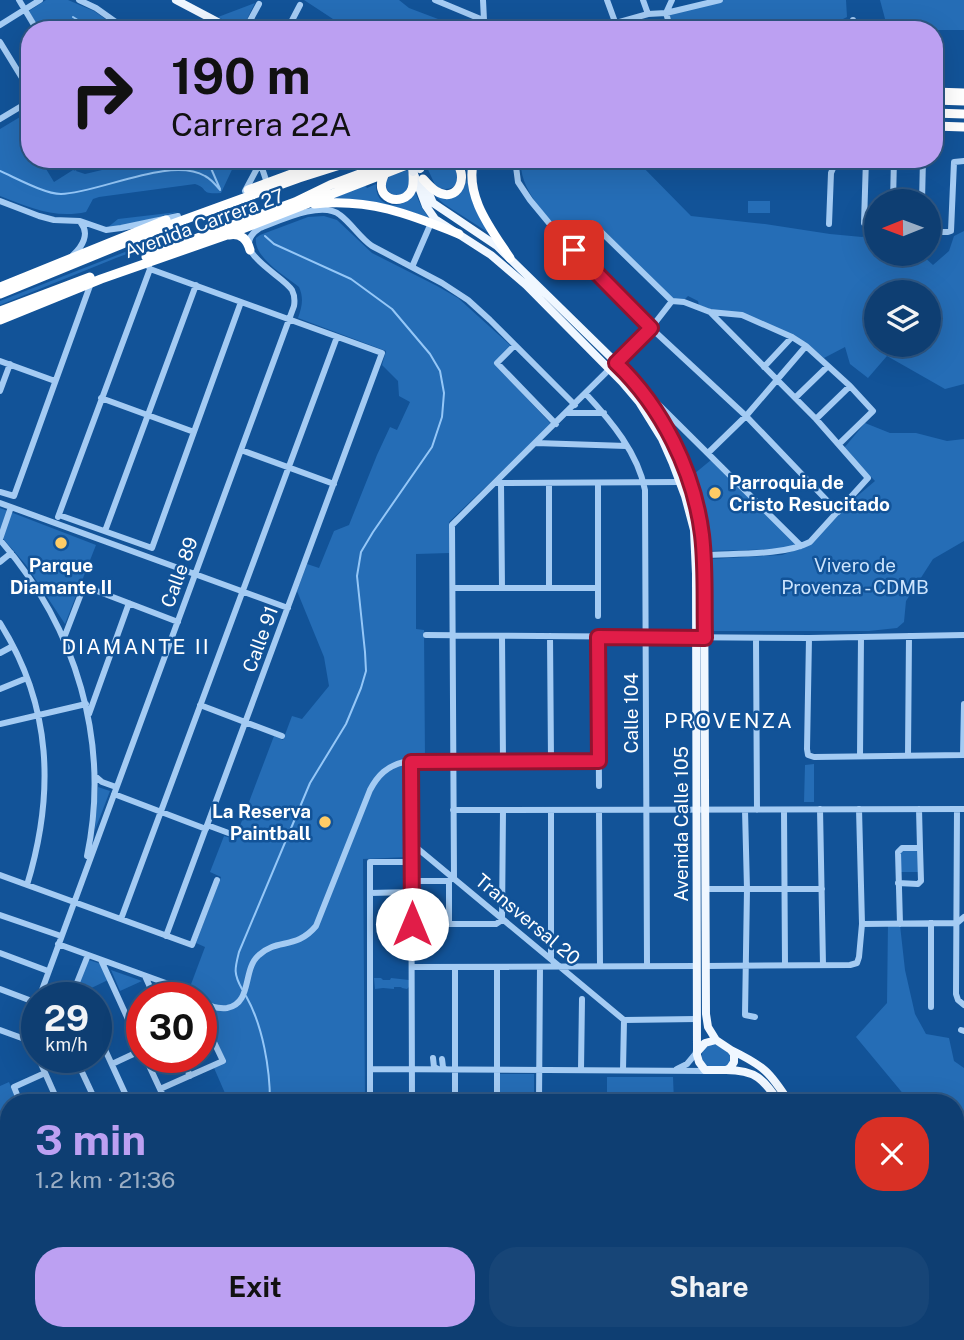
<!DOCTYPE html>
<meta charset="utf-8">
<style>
:root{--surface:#0e3e72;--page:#174577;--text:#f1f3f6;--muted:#9baec4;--line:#2e5784;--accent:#bca0f2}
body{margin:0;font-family:"Public Sans",sans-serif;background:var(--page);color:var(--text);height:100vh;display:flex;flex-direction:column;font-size:26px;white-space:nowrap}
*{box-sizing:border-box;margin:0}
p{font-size:23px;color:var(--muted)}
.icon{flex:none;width:38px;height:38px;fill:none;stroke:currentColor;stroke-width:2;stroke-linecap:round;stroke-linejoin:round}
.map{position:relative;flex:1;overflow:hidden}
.panel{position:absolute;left:0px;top:1094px;width:964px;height:247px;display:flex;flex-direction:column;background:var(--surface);border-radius:28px 28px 0 0;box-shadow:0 7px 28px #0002,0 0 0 2px var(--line)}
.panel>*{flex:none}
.top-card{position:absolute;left:21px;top:21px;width:922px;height:147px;border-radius:28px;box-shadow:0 7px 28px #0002,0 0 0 2px var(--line);background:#bca0f2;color:#111;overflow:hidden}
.needle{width:46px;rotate:269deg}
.controls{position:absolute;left:864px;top:189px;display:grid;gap:14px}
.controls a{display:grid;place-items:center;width:77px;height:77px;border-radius:50%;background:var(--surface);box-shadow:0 7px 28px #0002,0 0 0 2px var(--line);font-size:35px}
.speed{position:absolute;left:21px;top:982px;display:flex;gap:14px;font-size:35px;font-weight:700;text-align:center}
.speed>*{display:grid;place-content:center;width:91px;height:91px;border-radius:50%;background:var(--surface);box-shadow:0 7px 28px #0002,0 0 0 2px var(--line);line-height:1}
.speed small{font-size:18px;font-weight:400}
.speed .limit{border:10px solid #d22;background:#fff;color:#111}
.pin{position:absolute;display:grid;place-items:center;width:60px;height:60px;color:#fff;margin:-30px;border-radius:14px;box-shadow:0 4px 10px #0006}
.me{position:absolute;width:77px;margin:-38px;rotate:0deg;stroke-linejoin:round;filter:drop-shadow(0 0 5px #0008)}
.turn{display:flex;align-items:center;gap:24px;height:147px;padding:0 35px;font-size:32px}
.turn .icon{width:91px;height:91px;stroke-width:2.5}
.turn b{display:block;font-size:49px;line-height:60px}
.round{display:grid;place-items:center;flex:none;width:74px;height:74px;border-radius:28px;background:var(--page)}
.overview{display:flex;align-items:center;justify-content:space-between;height:119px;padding:0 35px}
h1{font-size:42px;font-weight:700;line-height:52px;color:var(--accent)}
.action{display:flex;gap:14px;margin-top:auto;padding:14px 35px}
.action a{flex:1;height:80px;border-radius:28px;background:var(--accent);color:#111;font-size:28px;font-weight:700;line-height:80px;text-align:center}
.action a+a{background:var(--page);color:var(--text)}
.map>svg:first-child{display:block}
</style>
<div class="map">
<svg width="964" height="1340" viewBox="0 0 964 1340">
<rect width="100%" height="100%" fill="#125398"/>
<path fill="#256db6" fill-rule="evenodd" d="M46 0H68L94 11 121 30H40L29 11Z
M304 0H399L409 8 467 30H353L333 19Z
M720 0H846L847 17 829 26 799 30H679L665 10Z
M880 0H964V30H888Z
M255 3 242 29 218 17Z
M30 111V159H40L54 182 73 170 85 174 119 166 131 159H237L221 193C199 195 209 188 195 184L99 197 93 199 86 212C55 219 28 207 0 196V129Z
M439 159C468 165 462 197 436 187L425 163Z
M461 159H471C463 190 474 208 489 233L444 204 434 195 447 199C466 192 474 176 461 159Z
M521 159H635L691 216 765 224 830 234 862 237 877 232V254H921L933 265 949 251 954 236 964 231V384L945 389 887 356 868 378 850 364 845 347 824 358 808 345 743 313 714 311 699 305 698 301 688 296 684 300 672 299 593 222 574 245C553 222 518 193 521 159ZM877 292H929V345H877Z
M408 170 410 179 408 191 397 196C388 193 386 190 385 181L390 176Z
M376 184C375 210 404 211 415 192L422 208 429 218C396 205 364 201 328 199L365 185 367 188Z
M748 201H770V213H748Z
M178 212 114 228H107L118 219Z
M324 216 337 220 372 253 437 286 458 298 511 346 494 363 551 424 449 522V553L416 554V629L424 630 425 759H408L409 857 363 859 365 1102H224L228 1100 214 1068 226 1062 201 1009V998L196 997 190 987 205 947 196 943 221 877 210 872 224 836 235 839 274 736 283 740 292 716 302 719 329 686 324 657 297 591 307 564 319 568 334 531 349 525 377 455 390 427 397 430 410 402 399 396 398 381 382 365 386 351 298 318C302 307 304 298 299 287 285 276 253 257 256 238L260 235 308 217Z
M153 241 154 244 116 258 0 305V301Z
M865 423 890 433H916L947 441 964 439V541L933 559 906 601 904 622 897 628 869 631H711L710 559 782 555 809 545 842 509 875 481 844 448Z
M711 460 798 546 782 549 708 551C706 525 703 499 694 474Z
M0 508 96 545 65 624 26 565 0 535Z
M814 764V802H804L805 765Z
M98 787 110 791 95 830Z
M898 850H919L920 872H898Z
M888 922 900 925 905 970 915 1014 926 1034 949 1038 954 1061 964 1068V1155L956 1147V1102H910L856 1037 887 1003Z
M86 959 101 964 108 980 79 994 76 985Z
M111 970 142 981 120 991Z
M374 978H381L383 980H390L391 978 409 980V987L407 989 402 988 401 987H394V989L383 988 375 989Z
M711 1044H715L728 1051 732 1061C727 1069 717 1068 708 1068L701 1060 703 1049Z
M500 1074H534V1102H500Z
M607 1077H673L674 1102H607Z
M9 1082 17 1102H9V1331L3 1334 0 1325V1086Z
M39 1332H352L341 1340H38Z"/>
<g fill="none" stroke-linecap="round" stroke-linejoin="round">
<path stroke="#95c7f7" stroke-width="2" d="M73 17 94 30
M207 159 220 189
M0 171C16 178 45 194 61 194 99 193 170 156 205 176 211 179 216 185 220 190
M242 989C233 973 235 968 239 952L310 783 346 724 361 688 366 671 365 652 357 576 361 552 373 532 432 447 442 417 444 393 440 371 430 354 392 309 351 279 274 244 265 236
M246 996C263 1026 270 1069 270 1102
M187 1340 195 1332"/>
<path stroke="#366597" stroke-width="10" d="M0 1305 9 1308
M44 1340V1332"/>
<path stroke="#a4cbf3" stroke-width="6" d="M19 0 37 30
M79 0 96 8 127 30
M435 0 495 25 512 30
M483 0 484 20 486 30
M607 0 618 30
M643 0 648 14
M616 23 648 14 666 13 720 0
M0 25 40 0
M203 30 209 17
M245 30 259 4
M287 30 300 5
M329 30 333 23
M671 30 666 13 672 0
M820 30 838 23
M853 30V20
M0 42 30 91
M0 119 30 101
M72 159 76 167
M115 159 118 164
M515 159 518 182 530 200 549 223 651 328 746 416 838 512
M260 162 267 183
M245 191 262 159
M0 201 39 216 54 220 80 221 106 230 121 228 178 216
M893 201 894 159
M922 201 923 159
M864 223 866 159
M829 224 831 173 837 159
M929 232H948L951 231 954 162 964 161
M574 250 593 224 672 301
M73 255C82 247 90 234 81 223
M147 262 150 269 382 353 166 936
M412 267 431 223
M672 301 684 302 710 312 742 315 792 337 806 346 850 386 873 411 839 444
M515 345 497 363 556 424
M0 361 55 381
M764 367 792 337
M0 391 10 364
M646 392 801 546
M586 394C611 421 638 453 645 490L647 966
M101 398 194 432
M795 398 828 366
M567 413H604
M816 419 850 386
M536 443 626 446
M241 450 334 484
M709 452 746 416 806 346
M496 483 680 482
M501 483 502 588
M549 483V588
M598 483V616
M0 492 14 496 91 283
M0 503 288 608
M59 515 152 548 241 302
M58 517 150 269
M105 531 196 285
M0 539 11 507
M0 540C76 627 111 742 87 856
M704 555C735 553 783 556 810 542L868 478 816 419 710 312
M0 562 11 553
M453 588H598
M0 623C52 706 55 793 27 885
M426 635 809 638 964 635
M502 636 503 762
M550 636 551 761
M598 637 599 786
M64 638 84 586 178 622
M756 638 757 810
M809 638 807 749 808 755 814 757 964 755
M0 653 13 646
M0 689 27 678
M200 705 282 736
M89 714 129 603
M0 724 86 704
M908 755 909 636
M963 755 964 704
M860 756 861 637
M411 762 412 1102
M95 776 102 782 116 787
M114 794 206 829
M820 809 823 965
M957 809 956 994 958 1000 964 1005
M453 810 964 809
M599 810 600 966
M745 810 747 889 745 1015 755 1017
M784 810 785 965
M207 825 234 835
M411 843 624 1020
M0 875 192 945 217 880
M412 881H449
M898 883 918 884 921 881 920 848
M706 889H822
M370 893 412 892
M0 915 61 936
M121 919 337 337
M931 923V1007
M412 924H496L502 920 503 810
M449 924V881L454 877 452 525 651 328 672 301
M862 924 957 923 964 917
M900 924 898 852 902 848H920L919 809
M58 944 185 990 197 998
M0 953 48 971
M551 959V810
M101 960 142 1050
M706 966 850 965 857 963 859 957 862 924 859 809
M412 967 697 966
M455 967V1102
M497 967V1102
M145 976 155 998
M0 989 37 1003
M39 998 294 306C295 300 295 296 292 290 282 274 225 250 260 228 279 221 322 200 340 215 352 224 360 238 372 246L442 283 468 300 490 320 575 405
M81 998 76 985 88 955
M201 1001C209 1006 218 1009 227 1008 253 1003 242 969 259 955 277 938 296 950 316 926L370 790C378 775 387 766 404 762L599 761
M37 1002 27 1031 37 1055
M624 1020 697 1019
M0 1030 30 1041
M96 1030 129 1102
M961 1030 964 1031
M38 1057 58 1102
M75 1057 96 1102
M145 1057 166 1102
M182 1057 190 1076
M433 1058 434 1067 438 1069
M442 1059 443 1067 445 1069
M112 1064 142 1050
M370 1069 706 1071
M677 1069 687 1064 697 1052
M581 1070 582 999
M623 1070 624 1020
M160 1089 223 1061 201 1015
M20 1102 14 1087 45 1073
M370 1102V862H412
M539 1102 540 967
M0 1159 9 1175
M0 1331 4 1340
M537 1332 551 1340
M563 1332 577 1340
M735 1332 740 1340
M751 1340 763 1332"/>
<path stroke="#f0f7ff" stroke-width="8" d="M176 0 233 30
M414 174 426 206 435 219 491 255 526 285 622 382 639 402 662 439 673 464 685 496 694 530 696 574 697 1055 699 1062 705 1070H726L730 1068 734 1062V1054L731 1050 716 1040 705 1043 697 1052
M424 182 433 203 497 246 634 380 644 393 668 433 687 477 700 518 704 555 706 1014 708 1027 716 1040
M731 1050C764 1066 770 1072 789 1102
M726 1070C756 1070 763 1079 779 1102
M931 1332 936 1340
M939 1332 944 1340
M880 1340 891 1332
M894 1340 905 1332"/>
<path stroke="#fff" stroke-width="9" d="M934 92 964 93
M934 100 964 101
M934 113 964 114
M934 126 964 127
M474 159C464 196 491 229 510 258
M386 172C369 199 404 209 412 189 414 184 413 177 413 172
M423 179C427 183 431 188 436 191 458 205 471 175 453 159
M248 190 332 159
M314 204C369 198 409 214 459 234
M229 235C241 233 247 239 250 250
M146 257 295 202 330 185 400 159
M0 287 166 220
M0 294 164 227 299 178 359 159
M0 311 90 277
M0 320 101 279 224 236 417 161"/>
<path stroke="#f0f7ff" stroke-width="8" d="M409 159 413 172
M416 159 420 169"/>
</g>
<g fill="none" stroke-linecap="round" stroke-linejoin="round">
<defs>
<path id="route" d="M412 924 411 762 599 761 598 637 705 638C704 603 706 569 702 535 694 471 662 407 616 363L651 328 574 250"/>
</defs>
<use href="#route" stroke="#92132f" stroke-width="18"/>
<use href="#route" stroke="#e11d48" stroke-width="12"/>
</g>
<g fill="#fc6" stroke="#125398" stroke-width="2.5">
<circle cx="715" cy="493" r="7"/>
<circle cx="61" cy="543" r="7"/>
<circle cx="325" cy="822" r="7"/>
</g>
<g text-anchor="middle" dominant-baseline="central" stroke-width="5" stroke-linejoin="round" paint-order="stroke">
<g font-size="19" fill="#fff" stroke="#125398">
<text transform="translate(204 223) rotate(-20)">Avenida Carrera 27</text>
<text transform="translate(179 572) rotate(-70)">Calle 89</text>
<text transform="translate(260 639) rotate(-70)">Calle 91</text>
<text transform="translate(631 713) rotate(-90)">Calle 104</text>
<text transform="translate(681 824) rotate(-90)">Avenida Calle 105</text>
<text transform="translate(528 919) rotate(40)">Transversal 20</text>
</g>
<g font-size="19" font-weight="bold" fill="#fff" stroke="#125398" text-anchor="start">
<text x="729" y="482">Parroquia de<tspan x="729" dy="22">Cristo Resucitado</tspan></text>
<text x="61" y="565" text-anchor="middle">Parque<tspan x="61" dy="22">Diamante II</tspan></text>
<text x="311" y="811" text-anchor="end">La Reserva<tspan x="311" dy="22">Paintball</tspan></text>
</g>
<g font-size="19" fill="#cce4fd" stroke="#125398">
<text x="855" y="565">Vivero de<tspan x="855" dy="22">Provenza - CDMB</tspan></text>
</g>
<g font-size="21" letter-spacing="2" fill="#fff" stroke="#125398">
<text x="136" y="646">DIAMANTE II</text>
<text x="729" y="720">PROVENZA</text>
</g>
</g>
</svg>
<div class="controls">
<a><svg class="needle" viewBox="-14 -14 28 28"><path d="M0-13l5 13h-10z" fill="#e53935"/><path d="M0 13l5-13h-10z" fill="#9baec4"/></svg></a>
<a><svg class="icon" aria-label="layers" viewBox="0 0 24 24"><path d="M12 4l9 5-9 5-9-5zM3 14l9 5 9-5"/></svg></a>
</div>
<div class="speed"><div>29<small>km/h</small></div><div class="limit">30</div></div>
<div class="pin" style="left:574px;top:250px;background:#d93025"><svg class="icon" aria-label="arrive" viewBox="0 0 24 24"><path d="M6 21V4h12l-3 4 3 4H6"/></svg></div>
<svg class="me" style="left:412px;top:924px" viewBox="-20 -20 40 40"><circle r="19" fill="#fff"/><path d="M0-13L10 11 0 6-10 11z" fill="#e11d48"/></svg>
<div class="top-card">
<div class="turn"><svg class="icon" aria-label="right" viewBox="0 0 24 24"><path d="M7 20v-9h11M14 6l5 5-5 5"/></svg><div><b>190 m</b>Carrera 22A</div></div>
</div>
<section class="panel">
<div class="overview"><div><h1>3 min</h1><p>1.2 km · 21:36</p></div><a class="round" style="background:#d93025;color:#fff"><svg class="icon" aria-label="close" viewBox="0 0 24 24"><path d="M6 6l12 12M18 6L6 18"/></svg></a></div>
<div class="action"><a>Exit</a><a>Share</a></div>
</section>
</div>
